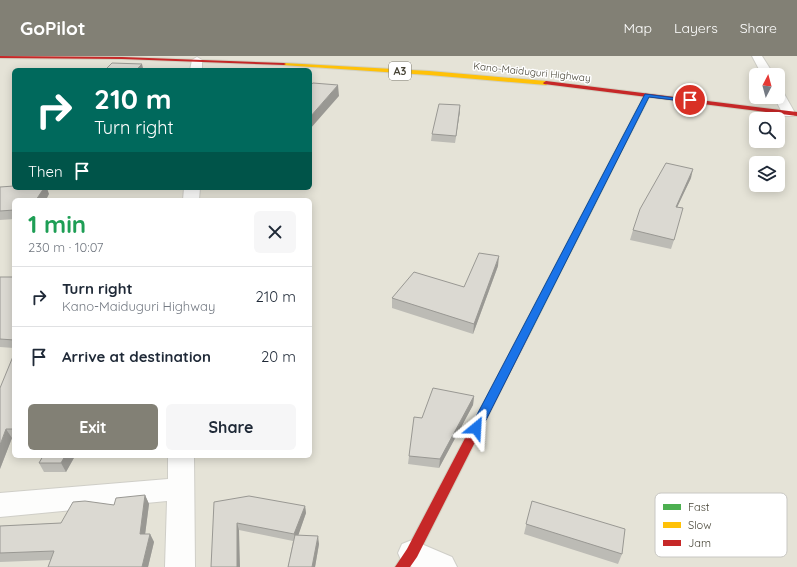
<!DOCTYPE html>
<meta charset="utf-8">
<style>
:root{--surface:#fff;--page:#f6f6f7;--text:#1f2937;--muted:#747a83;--line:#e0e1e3;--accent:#828075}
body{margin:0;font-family:Quicksand,sans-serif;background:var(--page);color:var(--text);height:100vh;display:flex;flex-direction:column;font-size:15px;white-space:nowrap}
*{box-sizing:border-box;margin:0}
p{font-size:13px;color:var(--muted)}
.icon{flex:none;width:22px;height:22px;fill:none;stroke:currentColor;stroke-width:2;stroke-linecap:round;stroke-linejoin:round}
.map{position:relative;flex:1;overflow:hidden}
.sheet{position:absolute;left:12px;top:142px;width:300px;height:260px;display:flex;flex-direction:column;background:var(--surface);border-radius:6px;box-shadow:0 2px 10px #0003}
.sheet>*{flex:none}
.banner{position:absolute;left:12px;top:12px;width:300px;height:122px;border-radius:6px;box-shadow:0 2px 10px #0003;background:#00695c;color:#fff;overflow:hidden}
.needle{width:26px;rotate:6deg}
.controls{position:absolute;left:749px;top:12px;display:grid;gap:8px}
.controls a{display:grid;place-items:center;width:36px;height:36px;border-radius:6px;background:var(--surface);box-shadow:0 2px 10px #0003;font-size:20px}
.pin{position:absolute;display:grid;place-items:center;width:34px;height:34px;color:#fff;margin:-17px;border:2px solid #fff;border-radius:50%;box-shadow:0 1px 4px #0007}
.me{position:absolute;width:44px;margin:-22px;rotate:27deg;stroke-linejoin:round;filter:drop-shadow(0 0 3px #0008)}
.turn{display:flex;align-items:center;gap:14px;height:84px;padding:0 16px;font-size:18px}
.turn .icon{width:52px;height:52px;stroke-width:2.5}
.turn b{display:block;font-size:28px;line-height:34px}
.then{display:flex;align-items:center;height:38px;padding:0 16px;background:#0003;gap:8px;font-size:15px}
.round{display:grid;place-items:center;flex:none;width:42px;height:42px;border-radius:6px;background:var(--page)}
.head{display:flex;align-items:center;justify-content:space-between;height:68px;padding:0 16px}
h1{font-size:24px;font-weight:700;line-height:30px;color:#1e9e55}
.primary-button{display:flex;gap:8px;margin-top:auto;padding:8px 16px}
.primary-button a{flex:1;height:46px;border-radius:6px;background:var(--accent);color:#fff;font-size:16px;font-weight:700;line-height:46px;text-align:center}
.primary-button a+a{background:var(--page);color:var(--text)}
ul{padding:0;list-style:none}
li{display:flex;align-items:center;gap:12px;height:60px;padding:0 16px;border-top:1px solid var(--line)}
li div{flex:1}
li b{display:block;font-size:15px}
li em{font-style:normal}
header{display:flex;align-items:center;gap:24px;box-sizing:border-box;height:56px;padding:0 20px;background:var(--accent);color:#fff}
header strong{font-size:19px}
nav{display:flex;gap:22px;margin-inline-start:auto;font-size:14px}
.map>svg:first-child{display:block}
</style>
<header>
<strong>GoPilot</strong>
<nav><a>Map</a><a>Layers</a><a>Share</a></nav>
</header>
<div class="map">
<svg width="797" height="511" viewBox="0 0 797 511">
<rect width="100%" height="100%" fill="#f1f0ea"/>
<path fill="#e5e3d7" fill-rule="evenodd" d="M0 0H797V511H0ZM14 14H310V132H14ZM756 19H778V41H756ZM756 63H778V85H756ZM756 107H778V129H756ZM14 144H310V400H14Z"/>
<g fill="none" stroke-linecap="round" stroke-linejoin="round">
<defs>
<path id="street" d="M752 0H762L774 19H762Z
M197 1 202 4V14H190L192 4Z
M778 33 782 34 795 57 794 60H784L774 41H778Z
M184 132H200L199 144H183Z
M168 400H194L195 511H165L167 445 0 461V437L168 423Z
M412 484 452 501 457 511H412L402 506 398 497 402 488Z"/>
<path id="fast" d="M645 38 650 39 529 279 527 281H521L519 279Z"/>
<path id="slow" d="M284 7 429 15 546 25 549 27 546 29 429 19 282 9V8Z"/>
<path id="jam" d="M0 0 122 1 284 7 286 8 284 9 122 3 0 2Z
M546 25 797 56V60L544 28 543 27Z
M524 276 529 279 417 501 410 511H395L407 493 519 279Z"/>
</defs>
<use href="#street" stroke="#cfcec7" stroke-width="2"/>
<use href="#fast" stroke="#d1d0c1" stroke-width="2"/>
<use href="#slow" stroke="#d1d0c1" stroke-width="2"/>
<use href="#jam" stroke="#d1d0c1" stroke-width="2"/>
<use href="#street" fill="#fdfdfc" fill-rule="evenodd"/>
<use href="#fast" fill="#4caf50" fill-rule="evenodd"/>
<use href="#slow" fill="#ffc107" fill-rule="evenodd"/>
<use href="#jam" fill="#c62828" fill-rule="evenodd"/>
</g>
<path fill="#bcbbb5" d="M460 55 455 87 431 85 432 78Z
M691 122 677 151 674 184 671 193 630 184 633 174Z
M0 131 49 138 14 144V163L0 164Z
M498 210 473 278 392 252V242L464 231Z
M0 221H14V292L0 291Z
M14 298V382H12L0 413Z
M474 340 473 349 439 412 408 408 409 400 422 362Z
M43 400H75L66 416H44L39 407Z
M145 439 149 448 145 478H150L154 486 148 511H48L51 504 0 506V470L61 467 114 449Z
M532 445 622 498 618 508 524 478Z
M214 446 305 450 306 457 298 479 319 488 315 511H288L293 485 239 474Z"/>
<path fill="#999893" d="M142 8 143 12 141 14H136Z
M338 29 339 40 310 73V61Z
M460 49V55L455 87 456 80Z
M693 113 691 122 673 160 676 151Z
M44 132H47L49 138 46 144H36Z
M499 200 498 210 473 278 474 268Z
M474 340 473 349 439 412 440 403Z
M6 373 12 382 0 413V389Z
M65 400H75L66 416 61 407Z
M145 439 149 448 144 487 140 478Z
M305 450 306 457 296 486 294 478Z
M237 467 239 474 240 511H237Z
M150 478 154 486 148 511H142Z
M318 480 319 488 315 511H312Z"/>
<path fill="#dbd9d2" stroke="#999893" d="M112 7 142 8 136 14H105Z
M313 27 338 29 310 61V29Z
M439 48 460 49 456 80 432 78Z
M666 107 693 113 676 151 683 152 674 184 633 174 640 153Z
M14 130V132H44L36 144H14V154L0 155V131Z
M479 197 499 200 474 268 392 242 414 216 464 231Z
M0 221H14V284L0 283Z
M14 298V373H6L0 389V332Z
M433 332 474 340 440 403 409 400 414 361 422 362Z
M43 400H65L61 407H39Z
M145 439 140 478H150L142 511H48L54 495 0 497V470L61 467 73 446 85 445 114 449 116 442Z
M249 440 305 450 294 478 237 467V511H211L214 446Z
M532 445 625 473 622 498 526 468Z
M295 479 318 480 312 511H288Z"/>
<path fill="#1a73e8" stroke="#114b97" d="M645 38 692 44 690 46 649 41 482 372 480 375H472L470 372Z"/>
<g text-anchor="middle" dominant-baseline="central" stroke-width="3" stroke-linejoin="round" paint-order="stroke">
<g font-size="10" fill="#474436" stroke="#fff">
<text transform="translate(532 16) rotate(6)">Kano-Maiduguri Highway</text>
</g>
<rect fill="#fff" stroke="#7e7c72" stroke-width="1" x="389" y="6" width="22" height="18" rx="3"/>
<g font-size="11" font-weight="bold" fill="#474436">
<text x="400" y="15">A3</text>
</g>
</g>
<rect x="655" y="437" width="132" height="64" rx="6" fill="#fff" stroke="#c8c7c3" stroke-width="1"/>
<rect x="663" y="448" width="18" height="6" fill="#4caf50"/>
<rect x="663" y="466" width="18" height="6" fill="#ffc107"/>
<rect x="663" y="484" width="18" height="6" fill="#c62828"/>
<g font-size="11" fill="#474436">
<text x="688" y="455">Fast</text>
<text x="688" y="473">Slow</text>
<text x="688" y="491">Jam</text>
</g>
</svg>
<div class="controls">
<a><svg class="needle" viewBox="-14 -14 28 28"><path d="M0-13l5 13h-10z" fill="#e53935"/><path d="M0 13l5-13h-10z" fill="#747a83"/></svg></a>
<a><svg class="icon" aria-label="search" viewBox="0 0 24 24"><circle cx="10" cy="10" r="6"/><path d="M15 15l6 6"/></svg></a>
<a><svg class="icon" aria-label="layers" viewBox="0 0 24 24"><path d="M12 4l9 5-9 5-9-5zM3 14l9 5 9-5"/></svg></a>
</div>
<div class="pin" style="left:690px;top:44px;background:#d93025"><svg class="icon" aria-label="arrive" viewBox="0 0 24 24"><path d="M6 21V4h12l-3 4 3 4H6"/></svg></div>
<svg class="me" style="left:476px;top:372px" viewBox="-20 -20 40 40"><path d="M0-17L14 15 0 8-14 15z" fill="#1a73e8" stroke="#fff" stroke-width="4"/></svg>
<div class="banner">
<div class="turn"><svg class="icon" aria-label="right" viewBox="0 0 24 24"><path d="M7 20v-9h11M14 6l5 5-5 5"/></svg><div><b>210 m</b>Turn right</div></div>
<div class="then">Then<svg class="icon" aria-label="arrive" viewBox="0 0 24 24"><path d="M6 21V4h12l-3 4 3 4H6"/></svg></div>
</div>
<section class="sheet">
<div class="head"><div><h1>1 min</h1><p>230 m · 10:07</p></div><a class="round"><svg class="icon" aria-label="close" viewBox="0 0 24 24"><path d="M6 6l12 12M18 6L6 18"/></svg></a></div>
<ul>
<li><svg class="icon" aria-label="right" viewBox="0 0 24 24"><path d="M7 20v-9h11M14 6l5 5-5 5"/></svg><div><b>Turn right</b><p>Kano-Maiduguri Highway</p></div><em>210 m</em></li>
<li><svg class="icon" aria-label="arrive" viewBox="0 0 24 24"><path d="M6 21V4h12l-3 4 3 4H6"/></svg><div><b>Arrive at destination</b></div><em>20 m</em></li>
</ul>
<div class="primary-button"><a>Exit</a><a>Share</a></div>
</section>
</div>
